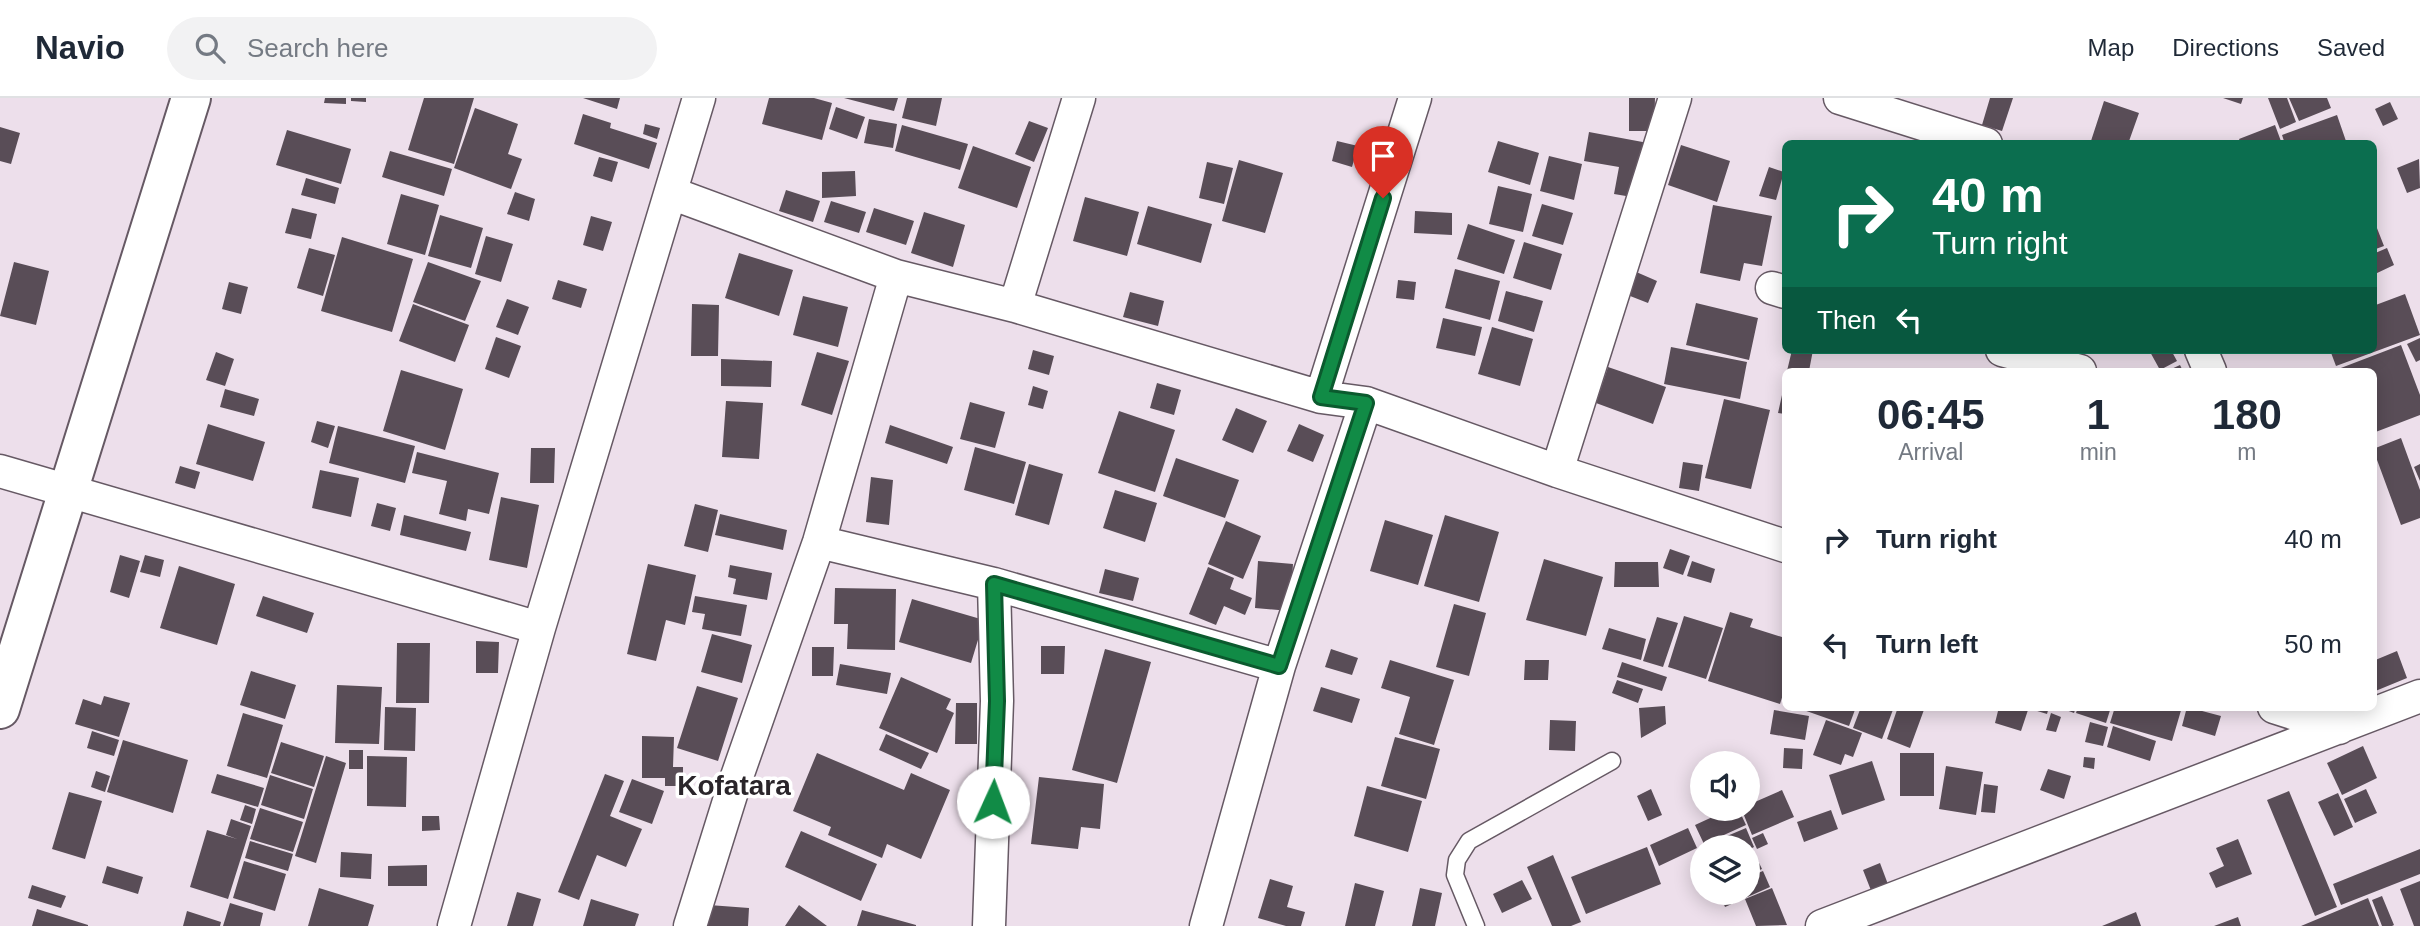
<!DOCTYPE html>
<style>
:root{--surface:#fff;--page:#f2f2f3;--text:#1f2937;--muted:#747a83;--line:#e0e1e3}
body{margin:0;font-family:Helvetica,sans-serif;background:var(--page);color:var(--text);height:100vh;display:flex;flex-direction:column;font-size:26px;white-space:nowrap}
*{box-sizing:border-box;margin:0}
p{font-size:23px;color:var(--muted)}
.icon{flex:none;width:38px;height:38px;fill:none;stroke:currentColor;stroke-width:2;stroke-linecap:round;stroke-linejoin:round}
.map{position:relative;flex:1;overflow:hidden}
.panel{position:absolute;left:1782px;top:270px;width:595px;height:343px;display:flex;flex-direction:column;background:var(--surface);border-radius:10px;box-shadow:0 4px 18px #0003}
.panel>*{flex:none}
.banner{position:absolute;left:1782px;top:42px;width:595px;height:214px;border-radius:10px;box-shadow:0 4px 18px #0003;background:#0b6e4f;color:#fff;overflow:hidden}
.buttons{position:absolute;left:1690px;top:653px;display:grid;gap:14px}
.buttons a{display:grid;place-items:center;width:70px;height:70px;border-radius:50%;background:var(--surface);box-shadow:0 4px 18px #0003;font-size:35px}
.pin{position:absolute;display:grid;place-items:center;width:60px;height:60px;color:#fff;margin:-72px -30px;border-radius:50% 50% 50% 0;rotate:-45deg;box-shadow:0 0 7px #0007}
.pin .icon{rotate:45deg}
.me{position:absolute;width:77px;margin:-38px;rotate:2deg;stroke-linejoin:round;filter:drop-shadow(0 0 5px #0008)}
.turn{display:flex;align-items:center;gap:24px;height:147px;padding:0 35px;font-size:32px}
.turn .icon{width:91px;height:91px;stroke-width:2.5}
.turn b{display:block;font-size:49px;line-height:60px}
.then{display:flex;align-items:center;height:66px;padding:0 35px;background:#0003;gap:14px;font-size:26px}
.eta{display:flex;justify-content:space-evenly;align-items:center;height:119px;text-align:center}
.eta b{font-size:42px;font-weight:800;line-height:49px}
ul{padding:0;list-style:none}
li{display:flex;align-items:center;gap:21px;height:105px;padding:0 35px}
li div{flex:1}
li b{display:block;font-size:26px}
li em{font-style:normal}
header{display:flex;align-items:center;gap:42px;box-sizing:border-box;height:98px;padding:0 35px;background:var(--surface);border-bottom:2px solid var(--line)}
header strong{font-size:33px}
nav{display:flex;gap:38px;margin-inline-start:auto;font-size:24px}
.search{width:490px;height:63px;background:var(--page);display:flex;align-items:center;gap:18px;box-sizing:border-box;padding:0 24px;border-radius:38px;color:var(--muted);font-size:26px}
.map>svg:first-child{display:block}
</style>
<header>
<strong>Navio</strong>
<div class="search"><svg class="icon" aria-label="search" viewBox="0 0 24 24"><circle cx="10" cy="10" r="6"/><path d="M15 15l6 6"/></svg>Search here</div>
<nav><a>Map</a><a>Directions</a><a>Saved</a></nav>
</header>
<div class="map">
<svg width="2420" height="828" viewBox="0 0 2420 828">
<rect width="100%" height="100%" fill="#eddfeb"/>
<path fill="#594d57" d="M325 0H346V6L324 5Z
M351 0H366V4L351 3Z
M424 0H474L454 66 408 52Z
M583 0H620L617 11Z
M769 0H814L832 5 822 42 762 26Z
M844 0H898L894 13Z
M907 0H942L936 28 902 20Z
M1629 0H1655L1654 33H1629Z
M1990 0H2013L2002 33 1982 27Z
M2223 0H2243L2241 6Z
M2268 0H2287L2296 24 2280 31Z
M2289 0H2327L2331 10 2299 23Z
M2104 3 2139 15 2128 46H2090Z
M2390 4 2398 21 2383 28 2375 11Z
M836 9 865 19 857 41 829 31Z
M475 10 518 26 508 56 522 61 511 91 454 70Z
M583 16 611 25 610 30 657 45 649 71 574 46Z
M2337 17 2347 46H2285L2282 37Z
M869 21 897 26 893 50 864 45Z
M1029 23 1048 30 1034 64 1015 56Z
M645 26 660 30 657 41 643 36Z
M902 27 968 46 960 72 895 53Z
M2275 27 2282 46H2241L2239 41Z
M0 29 20 35 11 66 0 63Z
M287 32 351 51 341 86 276 67Z
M1589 34 1648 45 1638 100 1614 96 1619 69 1584 63Z
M1337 43 1358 48 1352 69 1332 63Z
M1498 43 1539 55 1530 87 1488 74Z
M1681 47 1730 63 1717 104 1668 87Z
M973 48 1031 69 1017 110 958 90Z
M390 53 452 71 444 98 382 79Z
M1549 58 1582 66 1574 102 1540 93Z
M599 59 618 64 612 84 593 78Z
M2419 61 2420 90 2407 95 2397 70Z
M1239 62 1283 75 1265 135 1222 123Z
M1207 64 1233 70 1224 106 1199 100Z
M1769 69 1784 74 1776 102 1759 98Z
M855 73 856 98 822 100V74Z
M306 80 339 90 335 106 301 97Z
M1498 88 1532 96 1523 134 1489 126Z
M786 92 820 103 813 124 779 113Z
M515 94 535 101 529 123 507 116Z
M401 96 439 107 425 157 387 146Z
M1085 99 1139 114 1127 158 1073 143Z
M831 103 866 114 859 135 824 124Z
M1542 106 1573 115 1563 147 1532 138Z
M1713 107 1772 118 1762 168 1744 165 1740 183 1700 175Z
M1148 108 1212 126 1201 165 1137 146Z
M292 110 317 116 311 141 285 135Z
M874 110 914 123 906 147 866 134Z
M1415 113 1452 115V137L1414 135Z
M924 114 965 127 953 169 911 155Z
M440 117 483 130 471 170 428 158Z
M591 118 612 124 603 153 583 147Z
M2373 120 2384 148 2373 152Z
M1468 126 1515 142 1504 176 1457 161Z
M486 138 513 146 501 184 475 176Z
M342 139 413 161 392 234 321 213Z
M1524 144 1562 156 1551 192 1513 180Z
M309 150 335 157 323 198 297 190Z
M2387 150 2394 167 2375 176 2373 156Z
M739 155 793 172 779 218 725 200Z
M14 164 49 173 36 227 0 218Z
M428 164 481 183 465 223 413 204Z
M1455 171 1500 183 1490 222 1445 210Z
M1634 173 1657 183 1648 205 1625 196Z
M558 182 587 191 581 210 552 201Z
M1398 182 1416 184 1414 202 1396 200Z
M229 184 248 189 241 216 222 211Z
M1506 193 1543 203 1534 234 1498 223Z
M1130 194 1164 203 1158 228 1123 219Z
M2405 196 2420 237 2336 268 2330 252H2373V208Z
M803 198 848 209 838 249 793 237Z
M507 201 529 209 518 237 496 229Z
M1696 205 1758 220 1749 262 1686 247Z
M413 206 469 227 455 264 399 243Z
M692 206 719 207 718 258H691Z
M1443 220 1482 229 1475 258 1436 250Z
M1492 229 1533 241 1520 288 1478 276Z
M496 239 521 248 509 280 485 271Z
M2420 240V262L2416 264 2407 246Z
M2401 247 2420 297V317L2373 335V273H2333Z
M1671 249 1747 264 1740 301 1664 286Z
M1033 252 1054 258 1049 277 1028 271Z
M1792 252H1813L1809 273H1787Z
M2149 252H2171L2177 263 2160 272Z
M216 254 234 261 225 288 206 282Z
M817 254 849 263 832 317 801 307Z
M721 261 772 263 771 289 721 288Z
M2180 267 2183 273H2167Z
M1608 269 1666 289 1653 326 1596 305Z
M401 272 463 291 445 352 383 333Z
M1157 285 1181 292 1174 317 1150 310Z
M1033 288 1048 293 1043 311 1028 307Z
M1784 288H1785V316L1778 315Z
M225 291 259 301 254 318 220 309Z
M1724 301 1770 312 1751 391 1705 380Z
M726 303 763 305 759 361 722 359Z
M970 304 1005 314 995 350 960 341Z
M1236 310 1267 323 1253 355 1222 342Z
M1119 313 1175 332 1155 394 1098 375Z
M317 323 335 328 328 350 311 344Z
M208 326 265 344 253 383 196 366Z
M1299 326 1324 337 1313 364 1287 353Z
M890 327 953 349 947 366 885 345Z
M338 328 415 348 405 385 329 365Z
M2401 340 2420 392V420L2401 427 2373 351Z
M975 349 1026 364 1014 406 964 392Z
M531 350H555L554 385H530Z
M417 354 499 375 489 416 468 411 466 423 439 416 447 383 412 375Z
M1176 360 1239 382 1225 420 1163 398Z
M1683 364 1703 367 1699 393 1679 390Z
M1029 366 1063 376 1049 427 1015 417Z
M2420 366V383L2414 369Z
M180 368 200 374 195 391 175 385Z
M320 372 359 380 351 419 312 410Z
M871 379 893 382 889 427 866 424Z
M1115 392 1157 405 1145 444 1103 430Z
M501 399 539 407 527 470 489 462Z
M377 405 396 410 390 433 371 428Z
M695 406 718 412 708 454 684 448Z
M720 416 787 432 783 452 715 437Z
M404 417 471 434 466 453 400 437Z
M1445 417 1499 434 1479 504 1424 488Z
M1385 422 1433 437 1418 487 1370 473Z
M1226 423 1261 438 1243 481 1208 466Z
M1670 451 1690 458 1683 477 1663 470Z
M120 457 140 463 129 500 110 494Z
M145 457 164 462 160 479 140 474Z
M1544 461 1603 479 1586 538 1526 522Z
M1258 463 1293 466 1290 513 1255 510Z
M1692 463 1715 471 1711 485 1687 478Z
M1615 464H1658L1659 489H1614Z
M648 466 696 477 685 527 666 522 656 563 627 556Z
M730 467 772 475 767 502 733 496 736 481 728 479Z
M179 468 235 486 217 547 160 530Z
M1208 469 1234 480 1230 491 1252 500 1245 517 1224 508 1216 527 1189 516Z
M1105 471 1139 480 1133 503 1099 495Z
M835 490 896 491 895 552 847 551 848 526H834Z
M263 498 314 515 307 535 256 518Z
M695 498 747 507 741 538 702 531 705 516 692 514Z
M912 501 984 522 971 565 899 544Z
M1454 506 1486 515 1469 578 1436 569Z
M1730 514 1753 521 1750 529 1785 540V590L1780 606 1708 583Z
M1684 518 1723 530 1706 581 1668 569Z
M1657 519 1678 525 1663 569 1643 563Z
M1609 530 1646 541 1641 562 1602 551Z
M712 536 752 547 742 585 701 574Z
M476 543 499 544 498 575H476Z
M397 545H430L429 605H396Z
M1041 548H1065L1064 576H1041Z
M812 549H834L833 578H812Z
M1105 551 1151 564 1117 685 1072 672Z
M1331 551 1358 560 1352 577 1325 569Z
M2397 553 2407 580 2373 594V563Z
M1390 562 1454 582 1434 647 1399 636 1410 599 1381 590Z
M1525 562H1549L1548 582H1524Z
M1622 564 1667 579 1662 593 1617 579Z
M840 566 891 575 887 596 836 587Z
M251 573 296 587 285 621 240 607Z
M901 579 951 601 946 611 954 615 937 655 879 630Z
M1617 582 1643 591 1638 605 1612 595Z
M337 587 382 589 379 646 335 645Z
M697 588 738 600 718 663 677 650Z
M1321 589 1360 601 1352 625 1313 613Z
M104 598 130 605 119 639 75 626 83 601 101 607Z
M956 605H977V646H955Z
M1665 608 1666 626 1641 640 1639 610Z
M385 609 416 610 415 653 384 652Z
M1795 609H1856L1849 628Z
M1861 609H1894L1882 641 1853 630Z
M1898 609H1925L1910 650 1887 641Z
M1999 609 2028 612 2021 633 1995 625Z
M2035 609H2049L2047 616 2034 612Z
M2058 609H2076L2074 615Z
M2078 609H2111L2106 625 2076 615Z
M2115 609H2182L2172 643 2110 625Z
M2187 609 2221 618 2215 638 2182 628Z
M1774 612 1809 618 1805 642 1770 636Z
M243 615 283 627 267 680 227 668Z
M2051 615 2061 619 2056 634 2046 632Z
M1550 622 1576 623 1575 653 1549 652Z
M1826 622 1862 635 1853 659 1845 656 1841 667 1813 657Z
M2090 624 2108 629 2103 648 2085 644Z
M2113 628 2156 643 2150 663 2107 649Z
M92 633 119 642 114 658 87 650Z
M886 636 929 655 921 671 879 652Z
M642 638 674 639 673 669H683V688H665V680H642Z
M1395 639 1440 651 1426 701 1381 688Z
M123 642 188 662 173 715 107 694Z
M281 644 324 658 314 689 271 675Z
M2363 648 2377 680 2342 697 2327 665Z
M1784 650 1803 651 1802 671 1783 670Z
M349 652H363V671H349Z
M817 655 904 692 911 675 950 692 921 761 887 746 882 760 828 737 831 729 793 713Z
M1900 655H1934V698H1900Z
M326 658 346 665 316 765 295 758Z
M367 658 407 659 406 709 367 708Z
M2084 659 2095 660 2094 671 2083 669Z
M1872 663 1885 702 1842 717 1829 677Z
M1946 668 1983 674 1976 717 1939 711Z
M2048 671 2071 678 2064 701 2040 692Z
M96 673 110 678 105 694 91 689Z
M217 676 264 690 258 709 211 695Z
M605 676 624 683 610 718 642 731 626 769 597 757 579 802 558 794Z
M270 677 313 691 304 721 261 707Z
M1039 679 1104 686 1100 731 1081 729 1078 751 1031 746Z
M632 681 664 693 652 726 619 714Z
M1984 686 1998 688 1995 715 1981 714Z
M1367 688 1422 703 1408 754 1354 738Z
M1651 691 1662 717 1648 723 1637 698Z
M2366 691 2377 715 2355 725 2344 701Z
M1782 692 1794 719 1752 737 1741 710H1748V707Z
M2289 693 2337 809 2315 818 2267 702Z
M69 694 102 703 85 761 52 751Z
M2338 695 2353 729 2334 738 2318 704Z
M245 707 256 711 252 726 240 722Z
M260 710 303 724 293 754 250 741Z
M1732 710H1738L1746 727 1704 746 1695 727Z
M1831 712 1838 731 1804 744 1797 724Z
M422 718H439L440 732 422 733Z
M231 721 251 728 228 801 190 789 207 732 237 741 226 737Z
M1688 730 1697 750 1659 768 1650 747Z
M1746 730 1754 749 1748 752V749H1701Z
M801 733 877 766 861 803 785 769Z
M1763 735 1768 746 1757 751 1752 740Z
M2238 741 2252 776 2216 790 2209 775 2224 768 2216 750Z
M250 743 293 756 288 773 245 760Z
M1647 749 1661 786 1586 816 1571 779Z
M2420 751V776L2341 807 2333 786Z
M1753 752 1762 771 1748 777V754Z
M341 754 372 756 371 781 340 779Z
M1553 757 1581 824 1571 828H1552L1527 769Z
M244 763 286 776 275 813 233 800Z
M1880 765 1889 789 1872 795 1863 772Z
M427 767V788H388V768Z
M107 768 143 779 138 796 102 785Z
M1763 773 1770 789 1725 809 1719 794H1748V779Z
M1270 781 1293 788 1287 809 1305 814 1301 828H1286L1258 820Z
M1522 782 1532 801 1502 815 1493 796Z
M2420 783V828H2414L2400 791Z
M1355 785 1384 793 1375 828H1345Z
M32 787 66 798 61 810 28 800Z
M319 790 374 807 368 828H308Z
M1420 790 1442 795 1435 828H1412Z
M1772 790 1787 827 1756 828 1745 801Z
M517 794 541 801 533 828H507Z
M2382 798 2394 827 2392 828H2382L2372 802Z
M2368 800 2379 828H2301Z
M591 801 639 816 635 828H583Z
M230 805 263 815 260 828H223Z
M709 807 749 810 748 828H707Z
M799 807 827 828H785Z
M37 811 88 827V828H32Z
M862 812 916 827V828H857Z
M187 813 221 824 220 828H183Z
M2136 814 2141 828H2102Z
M2238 819 2241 828H2214Z"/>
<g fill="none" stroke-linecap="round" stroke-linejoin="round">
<defs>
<path id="lane" d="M1476 828 1455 777 1457 762 1469 743 1612 663"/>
<path id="street" d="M1840 0 1986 46
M671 95 896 178 1015 208 1321 299 1366 305 1557 373 1785 448
M1772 190 1785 194
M1015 208 1079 0
M2002 252 2080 273
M2201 252 2210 273
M1321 299 1415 0
M0 373 539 530
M1557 373 1675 0
M819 444 994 486 1279 568
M2274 609 2339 630
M454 828 539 530 699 0
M690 828 734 687 819 444 896 178
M989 828 997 603 994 486
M1206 828 1279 568 1366 305
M1822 828 2420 598"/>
<path id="secondary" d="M0 611 191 0"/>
</defs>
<use href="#lane" stroke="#665964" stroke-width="19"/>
<use href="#street" stroke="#665964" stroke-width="35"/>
<use href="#secondary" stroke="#665964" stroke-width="42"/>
<use href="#lane" stroke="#fff" stroke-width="16"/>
<use href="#street" stroke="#fff" stroke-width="32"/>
<use href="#secondary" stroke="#fff" stroke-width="38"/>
</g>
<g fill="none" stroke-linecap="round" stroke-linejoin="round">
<defs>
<path id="route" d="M993 704 997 603 994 486 1279 568 1366 305 1321 299 1383 100"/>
</defs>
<use href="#route" stroke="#0b5a2e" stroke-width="18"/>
<use href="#route" stroke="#118b46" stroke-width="12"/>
</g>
<g text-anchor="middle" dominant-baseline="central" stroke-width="7" stroke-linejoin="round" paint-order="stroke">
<g font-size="28" font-weight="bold" fill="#2a252a" stroke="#fff">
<text x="734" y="687">Kofatara</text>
</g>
</g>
</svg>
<div class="buttons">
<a><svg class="icon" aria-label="sound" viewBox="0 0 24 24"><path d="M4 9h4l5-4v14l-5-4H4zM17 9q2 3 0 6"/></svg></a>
<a><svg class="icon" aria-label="layers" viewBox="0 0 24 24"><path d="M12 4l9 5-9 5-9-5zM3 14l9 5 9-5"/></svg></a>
</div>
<div class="pin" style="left:1383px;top:100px;background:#d93025"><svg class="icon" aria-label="arrive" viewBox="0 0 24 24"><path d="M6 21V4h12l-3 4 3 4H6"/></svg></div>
<svg class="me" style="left:993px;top:704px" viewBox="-20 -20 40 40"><circle r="19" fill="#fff"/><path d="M0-13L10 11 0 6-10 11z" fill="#118b46"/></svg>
<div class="banner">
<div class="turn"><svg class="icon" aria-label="right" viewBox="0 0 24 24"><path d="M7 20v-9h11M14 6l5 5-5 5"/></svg><div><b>40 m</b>Turn right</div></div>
<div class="then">Then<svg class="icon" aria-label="left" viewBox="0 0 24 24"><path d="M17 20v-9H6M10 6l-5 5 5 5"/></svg></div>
</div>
<section class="panel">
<div class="eta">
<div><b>06:45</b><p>Arrival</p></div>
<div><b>1</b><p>min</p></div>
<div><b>180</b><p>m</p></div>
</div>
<ul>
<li><svg class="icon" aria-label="right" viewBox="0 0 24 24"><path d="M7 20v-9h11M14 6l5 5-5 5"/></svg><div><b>Turn right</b></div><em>40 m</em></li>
<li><svg class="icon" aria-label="left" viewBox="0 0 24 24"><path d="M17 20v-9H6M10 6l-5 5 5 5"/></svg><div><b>Turn left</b></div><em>50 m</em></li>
</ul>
</section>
</div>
